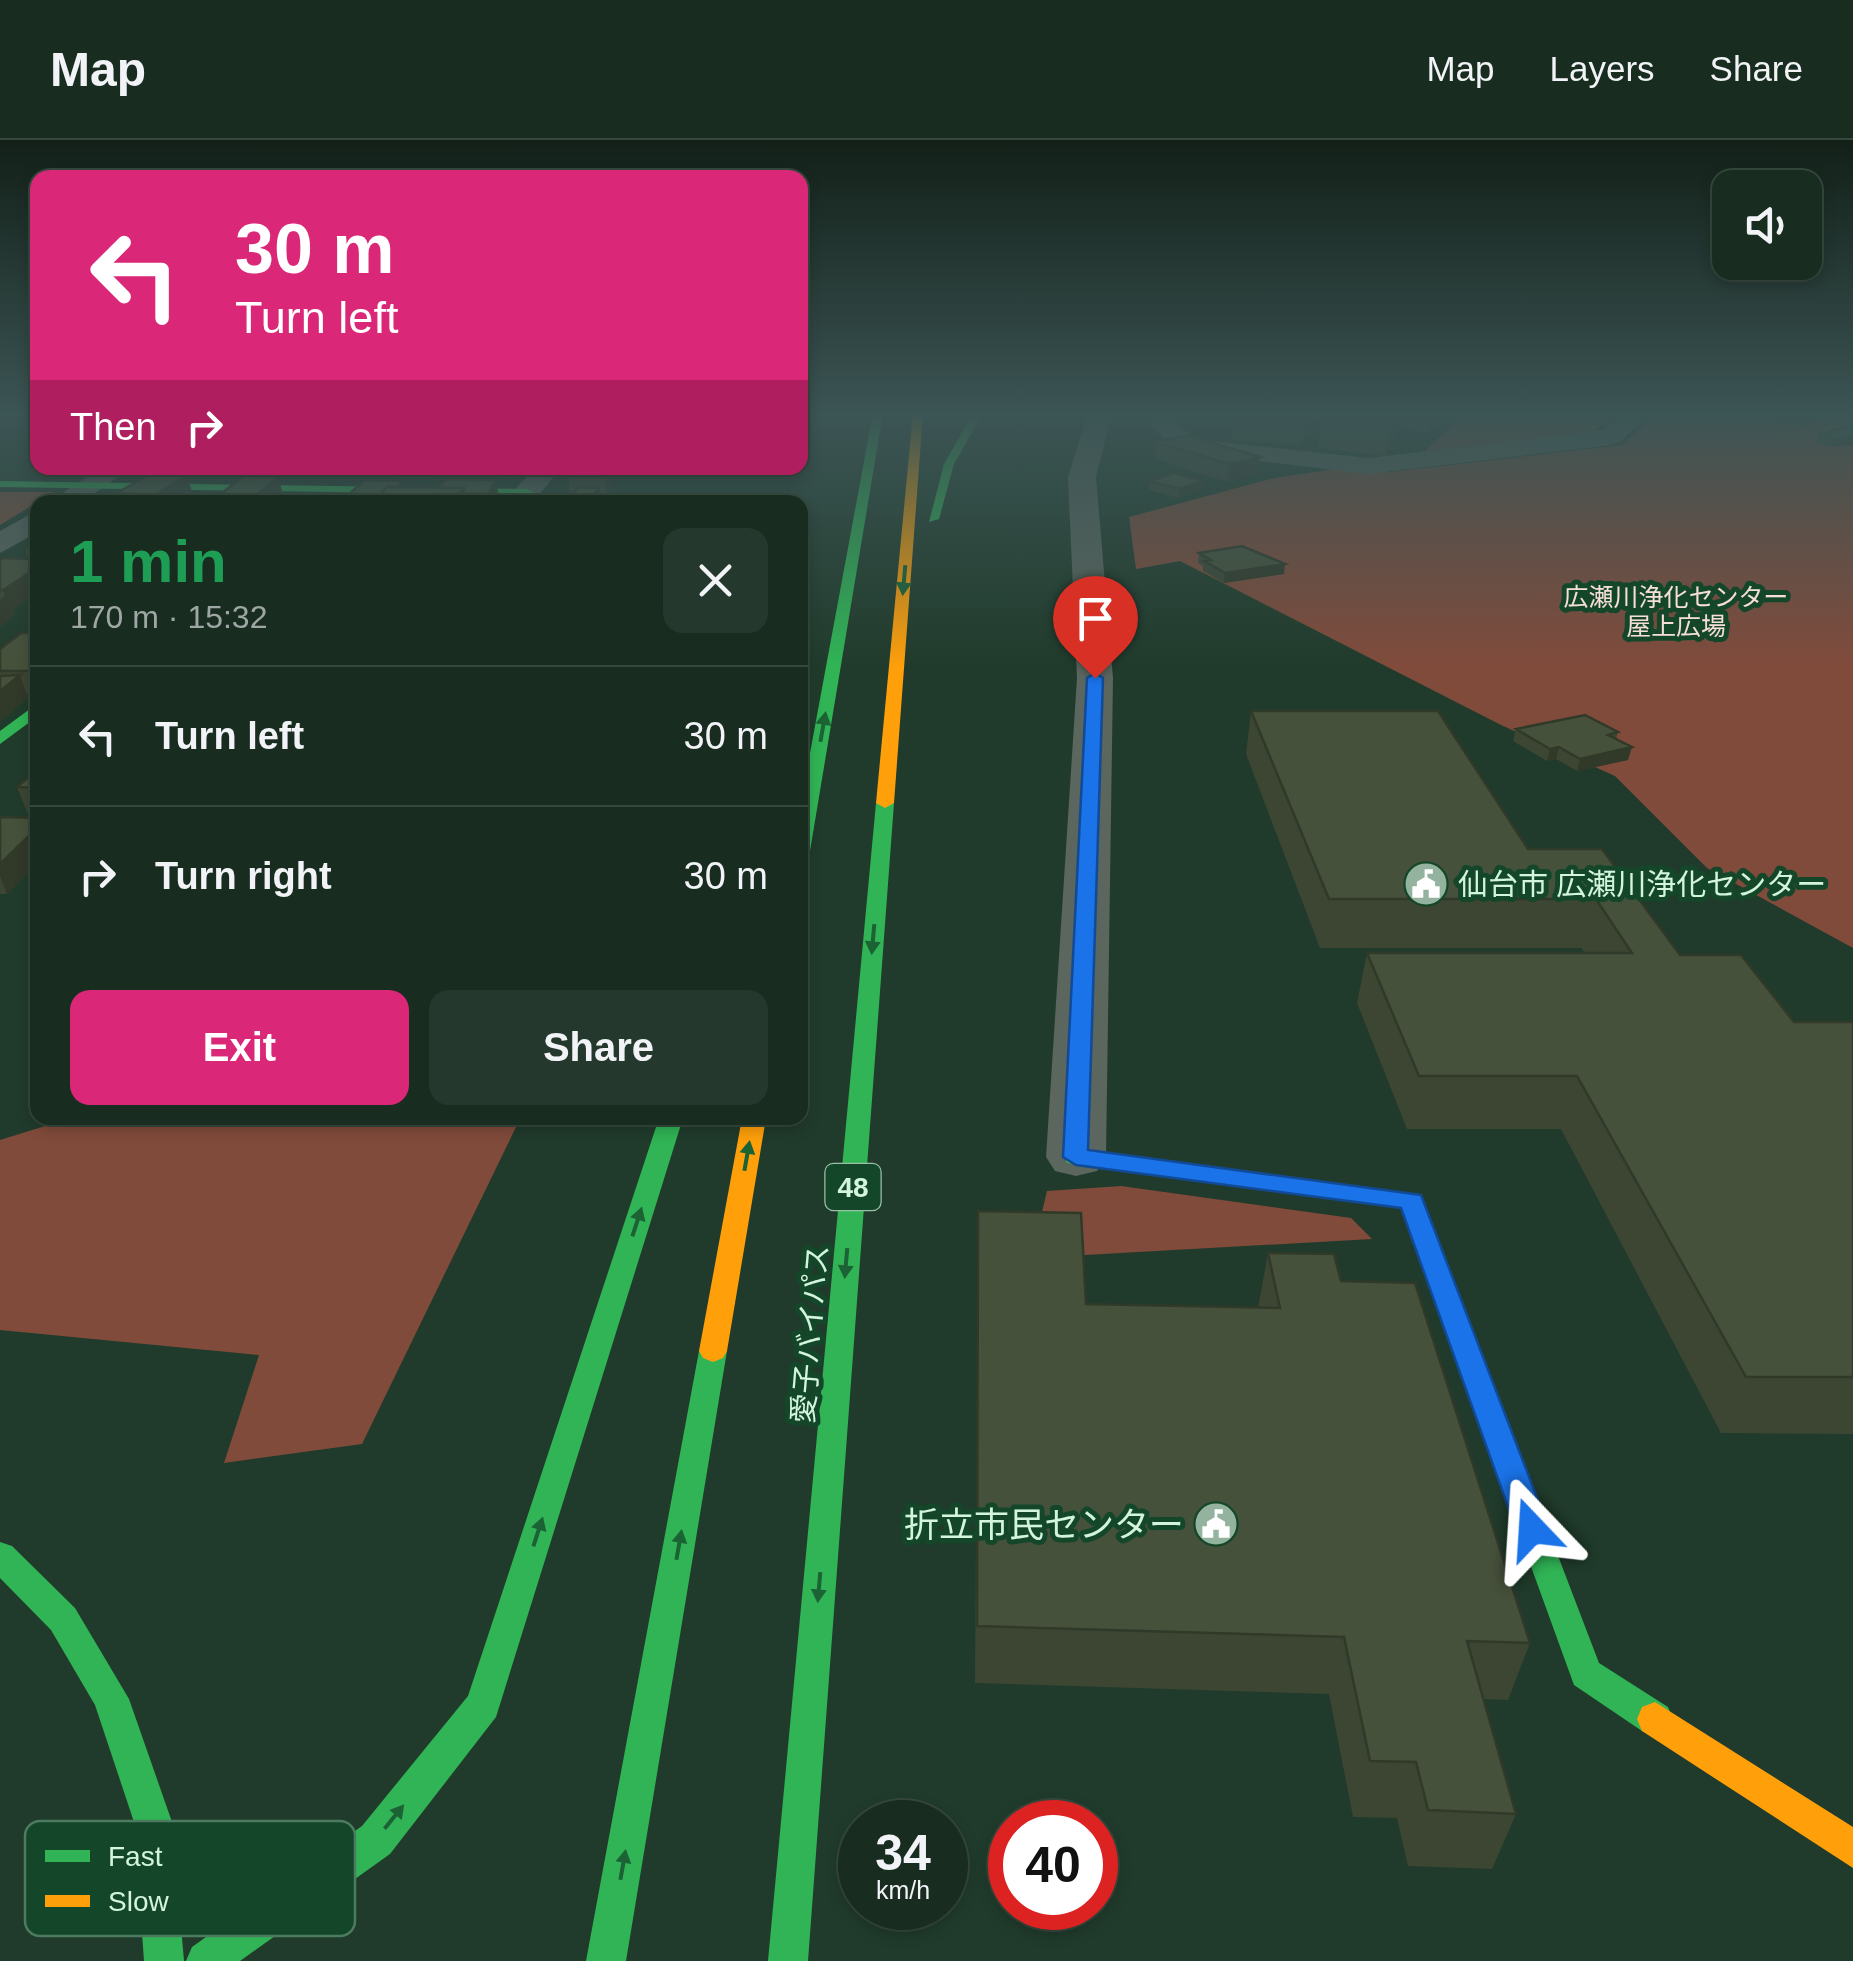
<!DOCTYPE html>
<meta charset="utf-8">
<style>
:root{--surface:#182c20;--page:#25382d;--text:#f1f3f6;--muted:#9fa7a5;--line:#36483e;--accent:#db2777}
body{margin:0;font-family:Helvetica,"Noto Sans JP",sans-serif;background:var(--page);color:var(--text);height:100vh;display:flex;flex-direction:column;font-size:38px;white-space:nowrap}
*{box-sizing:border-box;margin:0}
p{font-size:32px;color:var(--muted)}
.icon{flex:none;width:55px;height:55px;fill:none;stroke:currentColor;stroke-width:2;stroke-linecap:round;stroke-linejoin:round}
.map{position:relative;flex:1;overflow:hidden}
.drawer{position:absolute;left:30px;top:355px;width:778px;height:630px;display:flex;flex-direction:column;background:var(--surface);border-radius:20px;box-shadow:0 5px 15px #0003,0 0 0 2px var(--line)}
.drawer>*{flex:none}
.hud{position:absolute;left:30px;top:30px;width:778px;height:305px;border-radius:20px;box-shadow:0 5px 15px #0003,0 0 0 2px var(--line);background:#db2777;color:#fff;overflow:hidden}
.fabs{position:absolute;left:1712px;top:30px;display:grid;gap:20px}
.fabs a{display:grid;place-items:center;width:110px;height:110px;border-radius:20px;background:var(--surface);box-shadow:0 5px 15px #0003,0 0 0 2px var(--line);font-size:50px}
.speed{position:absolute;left:838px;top:1660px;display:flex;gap:20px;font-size:50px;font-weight:700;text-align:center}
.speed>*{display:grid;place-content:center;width:130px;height:130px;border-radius:50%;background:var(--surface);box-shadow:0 5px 15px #0003,0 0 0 2px var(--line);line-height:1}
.speed small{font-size:25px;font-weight:400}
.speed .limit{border:15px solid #d22;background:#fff;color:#111}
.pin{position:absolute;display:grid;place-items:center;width:85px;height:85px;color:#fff;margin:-102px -42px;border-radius:50% 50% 50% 0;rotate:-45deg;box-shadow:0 0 10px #0007}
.pin .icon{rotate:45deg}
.me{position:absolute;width:110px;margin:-55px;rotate:340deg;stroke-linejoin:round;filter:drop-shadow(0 0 8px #0008)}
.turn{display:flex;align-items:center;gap:35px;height:210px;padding:0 40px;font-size:45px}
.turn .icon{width:130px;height:130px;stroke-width:2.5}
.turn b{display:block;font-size:70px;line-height:85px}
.then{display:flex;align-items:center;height:95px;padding:0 40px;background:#0003;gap:20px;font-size:38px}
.round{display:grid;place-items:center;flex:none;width:105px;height:105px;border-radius:20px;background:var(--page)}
.summary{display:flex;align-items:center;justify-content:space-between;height:170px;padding:0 40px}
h1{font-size:60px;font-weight:600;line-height:75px;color:#1e9e55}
.primary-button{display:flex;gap:20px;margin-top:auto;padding:20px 40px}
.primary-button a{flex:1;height:115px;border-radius:20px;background:var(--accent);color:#fff;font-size:40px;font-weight:600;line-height:115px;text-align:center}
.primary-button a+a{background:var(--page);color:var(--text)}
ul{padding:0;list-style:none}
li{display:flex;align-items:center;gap:30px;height:140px;padding:0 40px;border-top:2px solid var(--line)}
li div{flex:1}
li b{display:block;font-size:38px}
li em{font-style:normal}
header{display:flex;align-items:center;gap:60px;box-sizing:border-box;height:140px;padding:0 50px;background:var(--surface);border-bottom:2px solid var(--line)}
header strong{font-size:48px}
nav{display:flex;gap:55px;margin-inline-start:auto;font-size:35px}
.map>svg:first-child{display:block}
</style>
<header>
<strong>Map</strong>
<nav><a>Map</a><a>Layers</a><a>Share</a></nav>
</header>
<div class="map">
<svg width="1853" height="1821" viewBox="0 0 1853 1821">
<rect width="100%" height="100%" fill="#203b2b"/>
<path fill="#814b3b" d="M1465 273H1616L1588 295 1421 315Z
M1657 273H1780L1853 283V808L1707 728 1615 636 1501 585 1180 421 1136 429 1129 377 1274 338 1343 328 1390 332 1622 305Z
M0 352H54L0 385Z
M71 978H517L518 983 362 1304 224 1323 259 1215 0 1190V1000Z
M1121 1046 1351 1078 1372 1099 1031 1118 1047 1051Z"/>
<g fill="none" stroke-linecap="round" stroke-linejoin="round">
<path fill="#5a665e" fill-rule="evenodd" d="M1088 273H1112L1096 337 1113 538 1106 1017 1097 1031 1076 1036 1055 1031 1046 1017 1077 538 1068 337Z
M1150 273H1174L1173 280 1194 299 1368 318 1604 290 1623 273H1649L1620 302 1611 305 1368 334 1178 311 1152 287Z
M1801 273H1853V286L1805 278Z
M100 328H131L82 362H49Z
M534 328H561L533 362H504Z
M38 370V392L0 413V391Z"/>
<path fill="#30b455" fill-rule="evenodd" d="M873 273H883L809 717 800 723V667Z
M973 273H983L954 324 939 379 929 382 944 324Z
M0 341 527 349 533 352 527 355 0 347Z
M38 563V576L0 604V591Z
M885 658 894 663 808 1821H768L876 663Z
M659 978H683L496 1577 390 1714 240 1821H186L192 1807 362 1686 468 1556Z
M1076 1009 1420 1055 1599 1523 1668 1567 1673 1579 1668 1591 1655 1596 1642 1591 1574 1545 1401 1068 1067 1023 1064 1017Z
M713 1200 723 1204 727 1211 626 1821H586L699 1211 703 1204Z
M0 1402 12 1406 75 1468 129 1559 172 1682 184 1821H144L134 1682 95 1565 51 1490 0 1438Z"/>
<path fill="#ff9f0a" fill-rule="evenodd" d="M913 273H923L894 663 885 668 876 663Z
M742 978H766L727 1211 723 1218 713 1222 703 1218 699 1211Z
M1655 1562 1853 1687V1728L1642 1591 1637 1579 1642 1567Z"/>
</g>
<path fill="#3c4633" d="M1234 273H1436L1429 292 1398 289 1396 305 1385 316 1318 308 1322 280H1314L1312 294 1301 306 1231 299Z
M1771 273H1816L1814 281 1808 286 1769 281Z
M1853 287 1831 307 1816 303 1819 295 1827 293 1828 291Z
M1156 302 1258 334 1227 342 1155 319Z
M38 311V328H89L75 331H38L33 313Z
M180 328H221L217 330 180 329Z
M278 328H317L314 330H279Z
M393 328H444L432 338H395Z
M484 328H527L518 338 486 337Z
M574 328H637L634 332 614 331 615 338 607 355 600 354 601 362H540L566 360 572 354H570L568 336Z
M278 337 283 355 273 362H207L218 358V356Z
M446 339 499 358 497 362H340H349L348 355 405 347 437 348Z
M1150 341H1203L1202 350 1178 358 1149 350Z
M192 352 176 362H95L118 357 117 353Z
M38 402V452L13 470 15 475 0 487V420L28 419 25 409Z
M1199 413 1284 434 1224 443 1203 431V426L1198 423Z
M21 493 36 554H27L28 558 0 581V509Z
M1251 571 1528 709 1680 815 1794 882H1853V1294L1721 1293 1561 989H1407L1357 863 1367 813H1585L1581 808H1320L1246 614Z
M1516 589 1618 592 1616 599 1628 620 1577 631 1556 619 1547 621 1513 601Z
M38 629V672H27L17 647Z
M0 677 38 678V723L7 754H0Z
M978 1071 1086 1164 1258 1168 1268 1113 1341 1141 1530 1503 1508 1560 1483 1559 1516 1674 1492 1729 1408 1726 1397 1678 1353 1677 1329 1554 975 1543Z"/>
<path fill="#313929" d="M0 273H34L0 291Z
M1306 273H1315L1312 294 1301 306Z
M1396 273H1401L1396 305 1385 316 1392 277Z
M1433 273H1436L1434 279 1429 292Z
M1853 296V305L1831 307 1833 299Z
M1260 317 1258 334 1227 342 1229 324Z
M430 328H444L432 338Z
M517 328H527L518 338Z
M609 328H614L615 338 607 355 605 337Z
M187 335 192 352 176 362H157L155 355Z
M278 337 283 355 273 362H256L255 356Z
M496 340 499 358 497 362H489L488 354Z
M1203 341 1202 350 1178 358 1179 349Z
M464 348 466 362H452Z
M599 348 601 362H588Z
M1285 424 1284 434 1224 443 1225 433Z
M38 427V452L13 470 15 475 0 487V460L5 456 3 450Z
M38 523V553L36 554 28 531Z
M20 535 28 558 0 581V551Z
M1559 607 1556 619 1547 621 1550 609Z
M1632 607 1628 620 1577 631 1580 619Z
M38 687V723L7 754 0 736V724Z"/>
<path fill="#46513b" stroke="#313929" stroke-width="2.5" d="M1356 273H1396L1392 277Z
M1777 273H1816L1811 278Z
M1853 287V296L1833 299 1819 295 1833 292 1828 291Z
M1187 295 1260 317 1229 324 1156 302Z
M574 328H609L605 337 568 336Z
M152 333 187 335 155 355 117 353Z
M1175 333 1203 341 1179 349 1150 341Z
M244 336 278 337 255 356H218Z
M446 339 496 340 488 354 464 353V348H437Z
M365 340 404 341 398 347H387L379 356 348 355Z
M387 347 464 348 452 362H373Z
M578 348H599L588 362H540L543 359 566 360Z
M106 356 148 357 141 362H95Z
M213 358 254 359 249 362H207Z
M38 402V409H25Z
M1242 406 1285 424 1225 433 1204 421 1211 420 1199 413Z
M3 418 38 419V427L3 450H0V420Z
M21 493H38V523L28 531H0V509Z
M20 535 0 551V536Z
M1251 571H1438L1528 709H1602L1680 815H1741L1794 882H1853V1237H1746L1577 936H1419L1367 813H1632L1596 759H1329Z
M1585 575 1618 592 1608 595 1632 607 1580 619 1559 607 1550 609 1516 589Z
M38 629V648L17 647Z
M0 677 38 678V687L0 724Z
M978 1071 1081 1073 1086 1164 1280 1168 1268 1113 1334 1114 1341 1141 1415 1143 1530 1503 1467 1501 1516 1674 1428 1670 1416 1622 1370 1621 1344 1497 977 1486Z"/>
<defs><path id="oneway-solid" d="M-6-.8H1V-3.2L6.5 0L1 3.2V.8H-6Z" transform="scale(2.5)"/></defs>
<g fill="#1b6235">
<use href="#oneway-solid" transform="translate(904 440) rotate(95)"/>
<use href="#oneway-solid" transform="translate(823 587) rotate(-80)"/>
<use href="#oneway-solid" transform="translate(873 799) rotate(95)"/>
<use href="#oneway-solid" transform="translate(747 1016) rotate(-80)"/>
<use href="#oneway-solid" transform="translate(637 1082) rotate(-72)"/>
<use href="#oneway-solid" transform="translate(846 1123) rotate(95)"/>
<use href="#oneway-solid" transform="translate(538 1392) rotate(-72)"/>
<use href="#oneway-solid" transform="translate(679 1405) rotate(-80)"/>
<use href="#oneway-solid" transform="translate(819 1447) rotate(95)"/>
<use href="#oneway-solid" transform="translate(394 1677) rotate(-51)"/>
<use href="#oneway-solid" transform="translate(623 1725) rotate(-80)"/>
</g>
<linearGradient id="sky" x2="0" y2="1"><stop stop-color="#122018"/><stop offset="0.52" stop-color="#3c5555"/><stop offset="1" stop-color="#3c5555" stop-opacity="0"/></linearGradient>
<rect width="1853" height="528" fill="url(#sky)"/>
<path fill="#1a73e8" stroke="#114b97" stroke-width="2.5" d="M1095 533 1103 538 1088 1010 1421 1055 1549 1389 1544 1399 1532 1403 1521 1399 1516 1389 1401 1068 1076 1025 1063 1017 1087 538Z"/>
<defs>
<symbol id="civic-disc" viewBox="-11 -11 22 22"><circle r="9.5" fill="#94b39f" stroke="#14472a"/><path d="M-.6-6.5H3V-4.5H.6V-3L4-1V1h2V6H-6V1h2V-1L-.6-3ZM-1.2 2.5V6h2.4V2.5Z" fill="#fff"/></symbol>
</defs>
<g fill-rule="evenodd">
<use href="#civic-disc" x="1401" y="719" width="50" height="50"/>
<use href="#civic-disc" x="1191" y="1359" width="50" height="50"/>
</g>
<g text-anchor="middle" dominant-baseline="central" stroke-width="10" stroke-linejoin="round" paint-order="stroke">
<g font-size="25" fill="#f7ded7" stroke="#14472a">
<text x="1676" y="457">広瀬川浄化センター<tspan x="1676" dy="29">屋上広場</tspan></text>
</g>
<rect fill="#14472a" stroke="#9ac0a7" stroke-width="2.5" x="825.5" y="1024" width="55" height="46" rx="8"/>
<g font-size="28" font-weight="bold" fill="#d3f4dd">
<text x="853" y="1047">48</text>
</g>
<g font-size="30" fill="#d3f4dd" stroke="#14472a" text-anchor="start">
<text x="1458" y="744">仙台市 広瀬川浄化センター</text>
</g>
<g font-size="30" fill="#d3f4dd" stroke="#14472a">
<text transform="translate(810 1194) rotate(-85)">愛子バイパス</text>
</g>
<g font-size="35" fill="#d3f4dd" stroke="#14472a" text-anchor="end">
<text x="1184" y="1384">折立市民センター</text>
</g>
</g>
<rect x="25" y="1681" width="330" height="115" rx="15" fill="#14472a" stroke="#4d7b60" stroke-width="2.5"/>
<rect x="45" y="1710" width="45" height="12" fill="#30b455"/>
<rect x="45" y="1755" width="45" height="12" fill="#ff9f0a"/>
<g font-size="28" fill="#d3f4dd">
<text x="108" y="1726">Fast</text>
<text x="108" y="1771">Slow</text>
</g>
</svg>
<div class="fabs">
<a><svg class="icon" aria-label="sound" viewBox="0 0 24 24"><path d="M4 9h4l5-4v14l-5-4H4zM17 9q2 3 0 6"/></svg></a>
</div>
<div class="speed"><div>34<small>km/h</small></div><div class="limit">40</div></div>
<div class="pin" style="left:1095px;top:538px;background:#d93025"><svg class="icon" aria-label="arrive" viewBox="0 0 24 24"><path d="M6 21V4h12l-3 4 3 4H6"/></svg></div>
<svg class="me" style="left:1532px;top:1389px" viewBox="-20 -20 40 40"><path d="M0-17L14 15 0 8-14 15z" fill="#1a73e8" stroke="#fff" stroke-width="4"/></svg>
<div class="hud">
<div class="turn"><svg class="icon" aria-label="left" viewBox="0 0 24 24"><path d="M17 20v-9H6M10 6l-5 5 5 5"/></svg><div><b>30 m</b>Turn left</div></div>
<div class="then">Then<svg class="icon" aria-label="right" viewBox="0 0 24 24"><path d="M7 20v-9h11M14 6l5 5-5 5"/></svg></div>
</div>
<section class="drawer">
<div class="summary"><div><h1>1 min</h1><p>170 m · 15:32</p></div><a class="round"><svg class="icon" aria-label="close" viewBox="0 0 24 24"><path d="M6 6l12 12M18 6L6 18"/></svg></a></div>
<ul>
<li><svg class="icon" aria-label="left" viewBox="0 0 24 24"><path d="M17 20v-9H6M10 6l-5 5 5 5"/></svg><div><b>Turn left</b></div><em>30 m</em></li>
<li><svg class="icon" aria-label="right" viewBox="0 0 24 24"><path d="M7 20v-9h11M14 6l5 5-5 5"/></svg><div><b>Turn right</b></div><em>30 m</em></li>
</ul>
<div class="primary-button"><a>Exit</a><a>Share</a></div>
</section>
</div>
